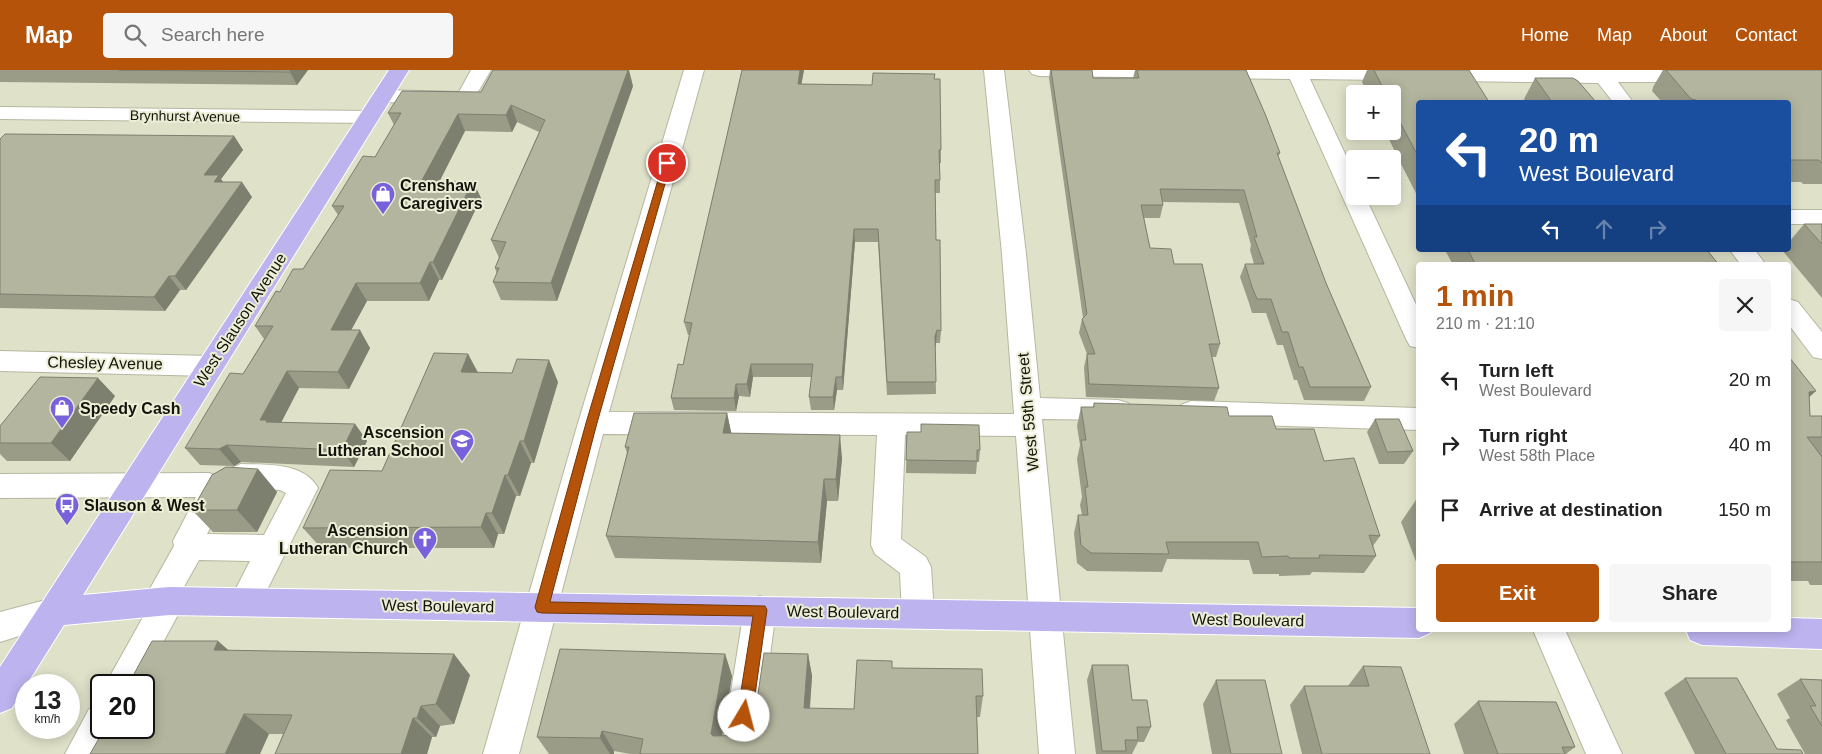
<!DOCTYPE html>
<meta charset="utf-8">
<style>
:root{--surface:#fff;--page:#f6f6f6;--text:#222;--muted:#767676;--accent:#b45309}
body{margin:0;font-family:Helvetica,sans-serif;background:var(--page);color:var(--text);height:100vh;display:flex;flex-direction:column;font-size:19px;white-space:nowrap}
*{box-sizing:border-box;margin:0}
p{font-size:16px;color:var(--muted)}
.icon{flex:none;width:28px;height:28px;fill:none;stroke:currentColor;stroke-width:2;stroke-linecap:round;stroke-linejoin:round}
.map{position:relative;flex:1;overflow:hidden}
.drawer{position:absolute;left:1416px;top:192px;width:375px;height:370px;display:flex;flex-direction:column;background:var(--surface);border-radius:5px;box-shadow:0 2px 12px #0003}
.drawer>*{flex:none}
.hud{position:absolute;left:1416px;top:30px;width:375px;height:152px;border-radius:5px;box-shadow:0 2px 12px #0003;background:#1a4fa0;color:#fff;overflow:hidden}
.fabs{position:absolute;left:1346px;top:15px;display:grid;gap:10px}
.fabs a{display:grid;place-items:center;width:55px;height:55px;border-radius:5px;background:var(--surface);box-shadow:0 2px 12px #0003;font-size:25px}
.speed{position:absolute;left:15px;top:604px;display:flex;gap:10px;font-size:25px;font-weight:700;text-align:center}
.speed>*{display:grid;place-content:center;width:65px;height:65px;border-radius:50%;background:var(--surface);box-shadow:0 2px 12px #0003;line-height:1}
.speed small{font-size:12px;font-weight:400}
.speed .limit{border:2px solid #111;border-radius:8px;background:#fff;color:#111}
.pin{position:absolute;display:grid;place-items:center;width:42px;height:42px;color:#fff;margin:-21px;border:2px solid #fff;border-radius:50%;box-shadow:0 1px 5px #0007}
.me{position:absolute;width:55px;margin:-28px;rotate:8deg;stroke-linejoin:round;filter:drop-shadow(0 0 4px #0008)}
.turn{display:flex;align-items:center;gap:18px;height:105px;padding:0 20px;font-size:22px}
.turn .icon{width:65px;height:65px;stroke-width:2.5}
.turn b{display:block;font-size:35px;line-height:42px}
.lanes{display:flex;align-items:center;height:48px;padding:0 20px;background:#0003;justify-content:center;gap:25px;direction:ltr}
.lanes .off{opacity:.35}
.round{display:grid;place-items:center;flex:none;width:52px;height:52px;border-radius:5px;background:var(--page)}
.overview{display:flex;align-items:center;justify-content:space-between;height:85px;padding:0 20px}
h1{font-size:30px;font-weight:700;line-height:38px;color:var(--accent)}
.cta{display:flex;gap:10px;margin-top:auto;padding:10px 20px}
.cta a{flex:1;height:58px;border-radius:5px;background:var(--accent);color:#fff;font-size:20px;font-weight:700;line-height:58px;text-align:center}
.cta a+a{background:var(--page);color:var(--text)}
ul{padding:0;list-style:none}
li{display:flex;align-items:center;gap:15px;height:65px;padding:0 20px}
li div{flex:1}
li b{display:block;font-size:19px}
li em{font-style:normal}
header{display:flex;align-items:center;gap:30px;box-sizing:border-box;height:70px;padding:0 25px;background:var(--accent);color:#fff}
header strong{font-size:24px}
nav{display:flex;gap:28px;margin-inline-start:auto;font-size:18px}
.search{width:350px;height:45px;background:var(--page);display:flex;align-items:center;gap:12px;box-sizing:border-box;padding:0 18px;border-radius:5px;color:var(--muted);font-size:19px}
.map>svg:first-child{display:block}
</style>
<header>
<strong>Map</strong>
<div class="search"><svg class="icon" aria-label="search" viewBox="0 0 24 24"><circle cx="10" cy="10" r="6"/><path d="M15 15l6 6"/></svg>Search here</div>
<nav><a>Home</a><a>Map</a><a>About</a><a>Contact</a></nav>
</header>
<div class="map">
<svg width="1822" height="684" viewBox="0 0 1822 684">
<rect width="100%" height="100%" fill="#dfe1c9"/>
<g fill="none" stroke-linecap="round" stroke-linejoin="round">
<defs>
<path id="minor" d="M471 0H491L472 32 465 34 383 32 376 30 373 26 376 22 383 20 459 22Z
M684 0H704L609 342 1014 344 1002 184 984 0H1004L1026 184 1040 328 1118 330 1128 333 1132 340 1128 347 1118 350 1042 349 1075 684H1039L1016 366 905 365 901 469 926 487 931 497 934 544 929 554 918 558 907 554 902 544 900 503 875 484 871 475 877 365 603 364 519 684H483L578 353Z
M1029 0H1661L1668 2 1671 6 1668 10 1661 12H1618L1633 32H1613L1598 13 1310 9 1355 105V126H1365L1419 241V278L1410 276 1406 269 1290 9 1039 6 1032 4Z
M0 37 370 41 377 43 380 47 377 51 370 53 0 49Z
M1789 140H1822V154H1789Z
M1730 180H1755L1766 195H1741Z
M1789 229 1798 232 1822 262V289L1813 287 1789 255Z
M0 281 211 286 220 289 224 296 220 303 211 306 0 301Z
M1191 331 1419 338V360L1191 353 1181 349 1177 342 1181 335Z
M241 394C266 395 304 392 318 418L256 542 245 546 234 542 229 532 250 491 199 490 181 522 185 531 180 541 140 615H105L147 540 143 531 174 476 173 471 196 427 0 428V404L209 403 219 407 231 398ZM246 418 280 420 286 423 264 465 207 464 227 425 240 422Z
M760 526 771 530 776 540 757 684H721L744 540 749 530Z
M53 528 64 532 69 542 64 552 0 572V542Z
M1533 560H1565L1622 684H1586Z
M101 634V658H116L102 684H65L89 639Z"/>
<path id="major" d="M389 0H409L83 525 169 517 1419 538V560H1432L1430 563 1419 568 169 545 64 555 12 638 0 643V597Z
M1789 548 1822 549V579L1702 575 1690 570 1686 560H1789Z"/>
</defs>
<use href="#minor" stroke="#b6b7a0" stroke-width="2"/>
<use href="#major" stroke="#fff" stroke-width="2"/>
<use href="#minor" fill="#fff" fill-rule="evenodd"/>
<use href="#major" fill="#bcb3ef" fill-rule="evenodd"/>
</g>
<path fill="#9a9c88" d="M0 0H308L297 15 0 12Z
M742 0H804L801 14 872 15 935 9 941 80V93H940V123H935L936 170 941 261 940 273H936L935 277 936 324 887 325 878 172H855L843 320H837L834 340H811L809 327 812 307H753L750 327 739 326 736 341 674 340 671 328 683 295 690 265H688L684 252Z
M1050 0H1092L1093 8H1133L1135 0H1246L1280 83 1278 87 1326 213 1371 317 1364 331 1304 330 1297 310H1294L1283 275H1277L1266 243H1252L1248 230 1240 207 1245 194H1254L1250 180 1251 175 1239 133 1163 132V135L1160 148H1144L1150 178 1174 194 1220 274 1216 287H1212L1219 318 1214 331 1086 327 1084 297 1087 284 1079 263 1082 249 1083 248 1049 8Z
M1367 0H1469L1419 32V129L1400 92 1385 61H1392V24H1368L1362 12Z
M1663 0H1822V114H1803L1801 112H1789V32H1662L1652 21 1653 18V17Z
M1535 8 1596 32H1526L1524 29Z
M633 16 557 231 501 230 493 212 497 204 495 198 499 188 491 170 539 62 517 52 512 62 465 61 439 112 481 128 442 210H439L429 231H367L351 260 370 278 349 319 299 318 281 353 355 354 367 371 354 397 241 392 234 396 200 395 185 378 243 304 264 269 255 256 280 222 303 199 338 145 332 136 375 87 394 55 388 43 481 22Z
M234 66 243 80 221 109 223 112 252 127 186 220H180L165 241 0 238V69Z
M1804 154H1822V228L1782 180H1789V172Z
M1445 180H1707L1719 195H1453Z
M468 284 478 302 558 312 534 393H531L520 426H516L504 464H498L494 478H321L303 458 382 401Z
M1789 287 1809 327 1810 346H1822V515H1810L1808 511H1789Z
M115 326 70 391H7L0 384V356Z
M1094 333 1229 346 1276 359 1324 391 1380 466 1373 476 1376 486 1364 503 1312 502 1310 505 1279 506V504H1253L1249 490 1167 489 1162 502 1087 501 1077 493 1074 463 1078 445H1082L1080 435 1082 427 1077 389 1080 375 1077 356 1081 337H1093Z
M727 343 731 363 842 388 838 431H827L821 493 615 488 606 466 627 383 625 377Z
M1375 349 1413 381 1404 394H1379L1367 362Z
M907 362 980 380 979 392H977L976 404 906 403Z
M258 399 277 422 257 462H213L192 440Z
M1416 430H1419V498L1418 497 1401 452Z
M229 581 470 605 454 654 440 656 436 667H432L427 684H275L283 664H269L90 684Z
M725 584 732 606 722 666 752 665 808 584 812 606 810 639H854L893 598 983 626 980 647H977L978 684H630L614 681V684H549L537 667Z
M1092 595 1132 630 1151 657 1144 672H1138L1132 684H1096L1087 610Z
M1363 596 1430 684H1302L1290 635 1304 616H1348Z
M1685 608 1777 679 1803 684H1695L1664 623Z
M1800 609 1822 610V684H1805L1786 650 1790 648 1777 624Z
M1216 610 1282 684H1212L1203 634Z
M1478 631 1575 677 1566 684H1464L1454 654Z"/>
<path fill="#7d7f6f" d="M291 0H308L297 15 290 2Z
M628 0H629L633 16 557 231 551 213Z
M800 0H804L799 27 798 14Z
M511 35 517 52 512 62 506 45Z
M458 44 465 61 430 130 421 112Z
M234 66 243 80 221 109 228 120 223 127 204 105Z
M473 111 481 128 442 210 433 192Z
M242 112 252 127 186 220 175 206Z
M854 159 855 172 843 320 842 307Z
M430 192 439 210 429 231 420 213Z
M169 206 180 220 165 241 154 227Z
M356 213 367 231 342 277 331 260Z
M360 260 370 278 349 319 338 302Z
M937 260 936 273 935 279V266Z
M468 284 479 306 461 302Z
M549 290 558 312 534 393 524 371Z
M751 294 753 307 750 327 747 314Z
M287 301 299 318 276 362 260 350Z
M836 307 837 320 834 340 833 327Z
M98 308 115 326 70 391 51 373Z
M736 314 739 326 736 341 734 328Z
M1816 321 1794 341 1809 322Z
M727 343 732 366 723 363Z
M355 354 367 371 354 397 342 380Z
M840 365 842 388 838 431 836 409Z
M520 371 531 393 520 426 508 405Z
M227 375 241 392 234 396 219 379Z
M258 399 277 422 257 462 237 440Z
M505 405 516 426 504 464 492 443Z
M824 409 827 431 821 493 818 472Z
M486 443 498 464 494 478 481 457Z
M218 571 243 593 214 580Z
M454 584 470 605 454 654 436 634Z
M725 584 732 606 719 684 711 664Z
M808 584 812 606 808 659 804 638Z
M421 636 440 656 436 667 417 648Z
M244 644 269 664 260 684H225Z
M413 648 432 667 427 684H401Z
M602 661 614 681V684H610L600 668Z"/>
<path fill="#b3b59e" stroke="#7d7f6f" d="M119 0H291L290 2Z
M493 0H628L551 213 493 212 499 198H495L506 172 491 170 545 50 511 35 506 45 458 44 421 112 473 111 433 192H430L420 213H356L331 260H360L338 302 287 301 260 350H267L266 352 355 354 342 380 227 375 219 379 185 378 230 303 243 304 273 256H255L276 221 280 222 293 199H303L344 136H332L363 86 375 87 401 43H388L402 21 481 22Z
M742 0H800L798 14 872 15 873 3 935 4 934 9H940L941 80H939L940 110H935L936 170H940L941 261 937 260 935 266 936 312H887L878 159H854L842 307H836L833 327H809L813 294H751L747 314H736L734 328H671L678 294 683 295 692 253 684 252Z
M1051 0H1092L1093 8H1139L1137 0H1246L1266 46 1280 83H1277L1326 213 1371 317H1310L1303 297H1299L1288 262H1282L1271 229H1257L1252 217 1245 194H1264L1254 167H1257L1244 120 1160 119 1163 135H1141L1150 178 1171 179 1174 194H1202L1220 274H1209L1219 318 1089 314 1087 284H1095L1082 249 1087 244Z
M1374 0H1469L1489 32H1419V88L1392 37V24H1386Z
M1666 0H1822V93L1819 90H1789V32H1704L1691 29Z
M1535 8H1573L1578 11 1596 32H1552Z
M5 64 234 66 204 105H219L214 112H242L175 206H169L154 227 0 224V69Z
M1804 154H1822V174Z
M1468 180H1707L1719 195H1476Z
M434 283 468 284 461 302 512 303 517 289 549 290 524 371H520L508 405H505L492 443H486L481 457 303 458 330 400 382 401Z
M1789 287 1816 321 1809 322 1810 346H1822V367H1807L1822 387V492H1789Z
M40 307 98 308 51 373H0V356Z
M1094 333 1227 337 1229 346H1272L1276 359H1314L1324 391 1354 388 1380 466 1369 465 1376 486 1319 485 1320 488H1289L1288 486 1262 487 1258 472H1166L1169 484 1091 483 1081 475 1078 445H1088L1085 417H1088L1081 370H1086L1081 337H1094Z
M634 343H727L723 363 840 365 836 409H824L818 472 606 466 629 377H625Z
M1375 349H1399L1413 381 1387 382Z
M921 354 979 355 980 380H977V391L906 390 907 362H921Z
M226 397 258 399 237 440H192L212 405Z
M1416 430H1419V438Z
M152 571H218L214 580 454 584 436 634 421 636 417 648H413L401 684H275L292 645 244 644 225 684H90L105 658H144V615H128Z
M560 579 725 584 711 664 713 666 752 665 764 583 808 584 804 638 854 639 857 590 892 591V598L982 599 983 626H976L978 684H640L643 669 602 661 600 668 537 667Z
M1092 595H1128L1132 630H1147L1151 657H1137L1138 670H1125L1126 681H1102Z
M1363 596 1401 597 1430 684H1322L1304 616H1369Z
M1685 608H1737L1777 679 1801 680 1803 684H1726Z
M1800 609 1822 610V656L1810 636H1816Z
M1216 610H1265L1282 684H1231Z
M1478 631 1556 632 1575 677H1562L1565 684H1498Z"/>
<path fill="#b45309" stroke="#753606" d="M667 90 671 93 597 353 550 532 765 536 767 540 752 646 750 651 744 653 739 651 737 646 753 546 542 543 537 542 535 537 586 353 663 93Z"/>
<defs>
<symbol id="shop-pin" viewBox="-11 -11 22 30"><path d="M0 17L-7.5 6A9.5 9.5 0 1 1 7.5 6Z" fill="#7861db" stroke="#eceed6"/><path d="M-5-2.5h2.3a2.7 3.5 0 0 1 5.4 0H5L5.5 6h-11ZM-1.5-2.5h3a1.5 2.3 0 0 0-3 0Z" fill="#fff"/></symbol>
<symbol id="school-pin" viewBox="-11 -11 22 30"><path d="M0 17L-7.5 6A9.5 9.5 0 1 1 7.5 6Z" fill="#7861db" stroke="#eceed6"/><path d="M0-5L7-2L0 1L-7-2ZM-4 1L0 2.5L4 1V4Q0 6-4 4Z" fill="#fff"/></symbol>
<symbol id="bus-pin" viewBox="-11 -11 22 30"><path d="M0 17L-7.5 6A9.5 9.5 0 1 1 7.5 6Z" fill="#7861db" stroke="#eceed6"/><path d="M-5-6H5V4H4V6H2V4H-2V6H-4V4H-5ZM-3.5-4V0h7V-4ZM-3.5 1.2v1.5H-2V1.2ZM2 1.2v1.5H3.5V1.2Z" fill="#fff"/></symbol>
<symbol id="church-pin" viewBox="-11 -11 22 30"><path d="M0 17L-7.5 6A9.5 9.5 0 1 1 7.5 6Z" fill="#7861db" stroke="#eceed6"/><path d="M-1.2-6h2.4v3.5h3.3v2.4h-3.3V6h-2.4V-.1h-3.3v-2.4h3.3Z" fill="#fff"/></symbol>
</defs>
<g fill-rule="evenodd">
<use href="#shop-pin" x="369" y="110" width="28" height="38"/>
<use href="#shop-pin" x="48" y="324" width="28" height="38"/>
<use href="#school-pin" x="448" y="357" width="28" height="38"/>
<use href="#bus-pin" x="53" y="421" width="28" height="38"/>
<use href="#church-pin" x="411" y="455" width="28" height="38"/>
</g>
<g text-anchor="middle" dominant-baseline="central" stroke-width="4" stroke-linejoin="round" paint-order="stroke">
<g font-size="14" fill="#14140c" stroke="#eceed6">
<text transform="translate(185 46) rotate(1)">Brynhurst Avenue</text>
</g>
<g font-size="16" font-weight="bold" fill="#14140c" stroke="#eceed6" text-anchor="start">
<text x="400" y="115">Crenshaw<tspan x="400" dy="18">Caregivers</tspan></text>
<text x="80" y="338">Speedy Cash</text>
<text x="444" y="362" text-anchor="end">Ascension<tspan x="444" dy="18">Lutheran School</tspan></text>
<text x="84" y="435">Slauson &amp; West</text>
<text x="408" y="460" text-anchor="end">Ascension<tspan x="408" dy="18">Lutheran Church</tspan></text>
</g>
<g font-size="16" fill="#14140c" stroke="#eceed6">
<text transform="translate(240 250) rotate(-57)">West Slauson Avenue</text>
<text transform="translate(105 293) rotate(1)">Chesley Avenue</text>
<text transform="translate(1028 342) rotate(-95)">West 59th Street</text>
<text transform="translate(438 536) rotate(1)">West Boulevard</text>
<text transform="translate(843 542) rotate(1)">West Boulevard</text>
<text transform="translate(1248 550) rotate(1)">West Boulevard</text>
</g>
</g>
</svg>
<div class="fabs">
<a>+</a>
<a>−</a>
</div>
<div class="speed"><div>13<small>km/h</small></div><div class="limit">20</div></div>
<div class="pin" style="left:667px;top:93px;background:#d93025"><svg class="icon" aria-label="arrive" viewBox="0 0 24 24"><path d="M6 21V4h12l-3 4 3 4H6"/></svg></div>
<svg class="me" style="left:744px;top:646px" viewBox="-20 -20 40 40"><circle r="19" fill="#fff"/><path d="M0-13L10 11 0 6-10 11z" fill="#b45309"/></svg>
<div class="hud">
<div class="turn"><svg class="icon" aria-label="left" viewBox="0 0 24 24"><path d="M17 20v-9H6M10 6l-5 5 5 5"/></svg><div><b>20 m</b>West Boulevard</div></div>
<div class="lanes"><svg class="icon" aria-label="left" viewBox="0 0 24 24"><path d="M17 20v-9H6M10 6l-5 5 5 5"/></svg><svg class="icon off" aria-label="ahead" viewBox="0 0 24 24"><path d="M12 20V5M6 11l6-6 6 6"/></svg><svg class="icon off" aria-label="right" viewBox="0 0 24 24"><path d="M7 20v-9h11M14 6l5 5-5 5"/></svg></div>
</div>
<section class="drawer">
<div class="overview"><div><h1>1 min</h1><p>210 m · 21:10</p></div><a class="round"><svg class="icon" aria-label="close" viewBox="0 0 24 24"><path d="M6 6l12 12M18 6L6 18"/></svg></a></div>
<ul>
<li><svg class="icon" aria-label="left" viewBox="0 0 24 24"><path d="M17 20v-9H6M10 6l-5 5 5 5"/></svg><div><b>Turn left</b><p>West Boulevard</p></div><em>20 m</em></li>
<li><svg class="icon" aria-label="right" viewBox="0 0 24 24"><path d="M7 20v-9h11M14 6l5 5-5 5"/></svg><div><b>Turn right</b><p>West 58th Place</p></div><em>40 m</em></li>
<li><svg class="icon" aria-label="arrive" viewBox="0 0 24 24"><path d="M6 21V4h12l-3 4 3 4H6"/></svg><div><b>Arrive at destination</b></div><em>150 m</em></li>
</ul>
<div class="cta"><a>Exit</a><a>Share</a></div>
</section>
</div>
